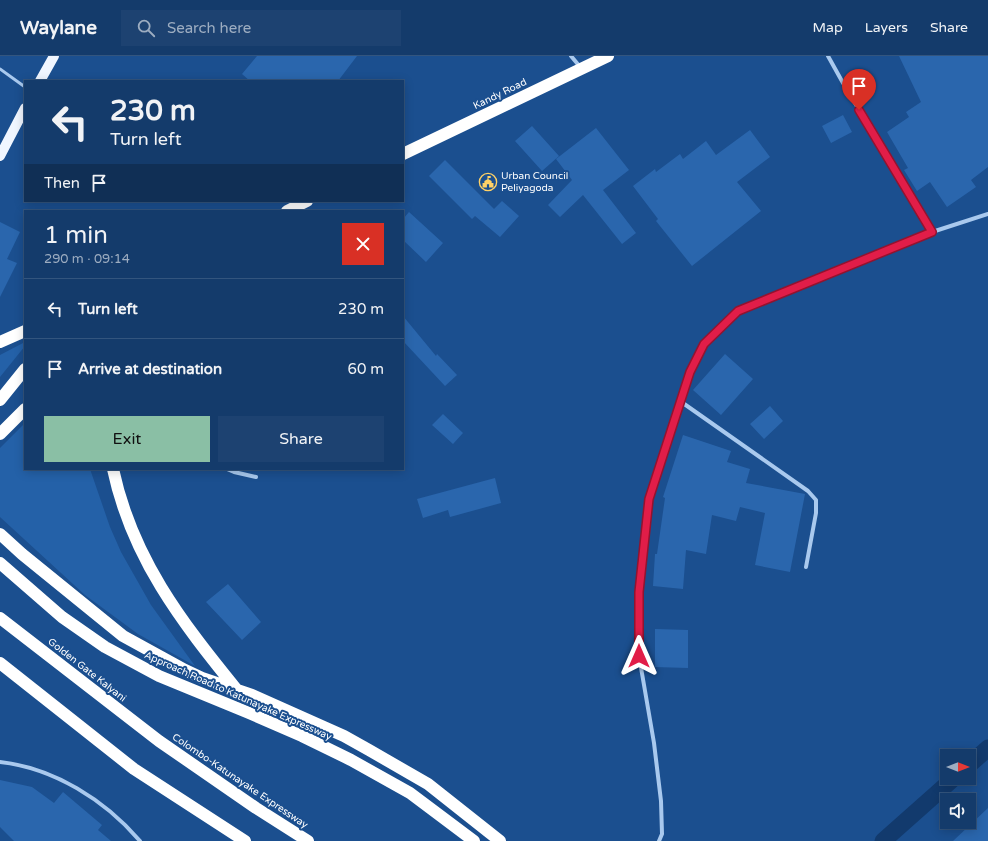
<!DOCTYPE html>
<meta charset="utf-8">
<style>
:root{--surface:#143b6b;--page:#1d4271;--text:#f1f3f6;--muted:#9dadc1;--line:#33557e;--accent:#8abfa5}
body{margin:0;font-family:"Varela Round",sans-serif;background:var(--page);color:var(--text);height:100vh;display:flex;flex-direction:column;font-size:15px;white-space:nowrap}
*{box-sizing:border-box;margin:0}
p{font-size:13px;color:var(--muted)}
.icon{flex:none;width:22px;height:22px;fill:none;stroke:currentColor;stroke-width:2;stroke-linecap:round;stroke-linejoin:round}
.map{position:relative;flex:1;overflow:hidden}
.sheet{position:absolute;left:24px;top:154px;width:380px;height:260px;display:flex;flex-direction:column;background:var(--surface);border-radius:0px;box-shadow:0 2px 10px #0003,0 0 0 1px var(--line)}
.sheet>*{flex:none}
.guide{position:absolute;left:24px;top:24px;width:380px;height:122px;border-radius:0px;box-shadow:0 2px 10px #0003,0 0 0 1px var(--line);background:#143b6b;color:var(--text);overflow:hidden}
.needle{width:26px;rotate:90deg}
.tools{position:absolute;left:940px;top:693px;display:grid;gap:8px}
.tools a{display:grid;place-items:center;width:36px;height:36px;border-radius:0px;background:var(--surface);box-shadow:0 2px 10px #0003,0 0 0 1px var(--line);font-size:20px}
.pin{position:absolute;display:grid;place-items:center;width:34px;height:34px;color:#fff;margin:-41px -17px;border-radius:50% 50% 50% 0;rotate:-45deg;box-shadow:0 0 4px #0007}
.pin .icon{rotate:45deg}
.me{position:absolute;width:44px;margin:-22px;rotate:0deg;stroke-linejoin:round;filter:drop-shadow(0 0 3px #0008)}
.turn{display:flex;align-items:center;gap:14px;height:84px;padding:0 20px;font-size:18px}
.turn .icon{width:52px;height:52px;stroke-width:2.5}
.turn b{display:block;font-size:28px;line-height:34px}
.then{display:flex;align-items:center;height:38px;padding:0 20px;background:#0003;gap:8px;font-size:15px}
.round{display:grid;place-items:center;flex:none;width:42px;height:42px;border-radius:0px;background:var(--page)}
.head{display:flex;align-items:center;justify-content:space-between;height:68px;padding:0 20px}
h1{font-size:24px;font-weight:600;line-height:30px}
.primary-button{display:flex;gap:8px;margin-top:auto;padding:8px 20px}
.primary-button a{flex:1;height:46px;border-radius:0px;background:var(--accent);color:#111;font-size:16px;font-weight:600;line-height:46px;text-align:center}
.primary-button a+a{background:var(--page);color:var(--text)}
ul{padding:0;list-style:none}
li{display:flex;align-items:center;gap:12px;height:60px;padding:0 20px;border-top:1px solid var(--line)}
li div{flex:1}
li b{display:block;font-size:15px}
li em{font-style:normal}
header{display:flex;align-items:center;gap:24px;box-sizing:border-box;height:56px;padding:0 20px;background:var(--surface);border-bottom:1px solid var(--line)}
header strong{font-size:19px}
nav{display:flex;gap:22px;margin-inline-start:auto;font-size:14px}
.search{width:280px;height:36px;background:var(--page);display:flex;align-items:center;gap:10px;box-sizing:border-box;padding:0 14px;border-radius:0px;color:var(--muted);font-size:15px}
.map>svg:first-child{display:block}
</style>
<header>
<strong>Waylane</strong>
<div class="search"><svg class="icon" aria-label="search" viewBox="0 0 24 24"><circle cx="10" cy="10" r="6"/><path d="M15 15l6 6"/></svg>Search here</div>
<nav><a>Map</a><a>Layers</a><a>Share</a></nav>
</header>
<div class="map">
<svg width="988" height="785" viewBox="0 0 988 785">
<rect width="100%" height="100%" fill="#1b4f8f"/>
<path fill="#2461a8" d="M25 286V290L0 321V299Z
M25 367V413H90L110 471 121 496 151 549 195 610 138 578 85 539 0 461V392Z"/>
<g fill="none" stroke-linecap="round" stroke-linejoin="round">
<path stroke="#123a6d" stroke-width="17" d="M969 709 988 692
M883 785 954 722"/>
</g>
<path fill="#2a66ad" d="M257 0H357L338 25H250L242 18Z
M899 0H988V111L971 124 976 131 947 151 930 126 917 135 904 114 908 112 887 76 909 61 906 56 921 46Z
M843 59 852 76 831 87 822 70Z
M532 70 559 100 542 115 515 85Z
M596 72 629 114 603 134 636 177 622 188 583 139 560 161 548 149 572 124 556 103Z
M750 74 770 101 737 126 761 155 692 210 656 165 658 163 633 130 655 113 656 116 680 98 683 103 706 85 716 99Z
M445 104 494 153 502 145 519 160 500 181 475 160 472 163 429 120Z
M409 156 443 187 426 206 403 184V163Z
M0 166 20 176 7 203 17 207 0 241Z
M403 260 436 300 437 298 457 319 445 330 403 285Z
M725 298 753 323 721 359 693 334Z
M770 350 783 365 764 383 750 368Z
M443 358 463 377 453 388 432 369Z
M683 379 731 395 727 406 750 413 746 427 805 438 790 516 755 509 765 457 740 451 736 465 712 459 706 498 686 494 683 533 653 530 655 498H657L665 442 663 441Z
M495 422 501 447 450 461 448 454 423 462 417 443Z
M228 528 261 566 242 584 206 546Z
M655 573 688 574V612L655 611Z
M0 724 32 731 54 747 63 736 102 769 98 774 111 785H14L0 771Z
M988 752V785H953Z"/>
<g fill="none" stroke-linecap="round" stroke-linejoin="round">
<path stroke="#a9c9ee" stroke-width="3" d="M0 13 25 31"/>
<path stroke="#a9c9ee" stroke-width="4" d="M571 0 581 12
M828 0 843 27 932 176
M680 345 808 435 816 444V457L806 511
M227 413 234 416 256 421
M0 706C54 712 105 744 140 785
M659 785 662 778 661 745 654 687 639 600V536L649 443 690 316 704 288 737 255 932 176 988 158"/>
<path stroke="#f0f6ff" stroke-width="10" d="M40 25 54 0
M0 100 25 52"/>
<path stroke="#fff" stroke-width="12" d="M403 98 608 0
M287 155 307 145
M0 286 25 275
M0 344 25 313
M0 378 25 353
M113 413C132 502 181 565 237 634
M0 478 22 498 123 580 185 614 202 622 252 639 344 680 369 694 428 728 500 785
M0 507 62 561 105 591 159 620 249 657 302 680 351 704 410 737 474 785
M0 562 159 685 256 752 308 785
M0 607 134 713 245 785"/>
</g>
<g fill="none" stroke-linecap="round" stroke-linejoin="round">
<defs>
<path id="route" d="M639 600V536L649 443 690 316 704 288 738 255 932 176 859 54"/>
</defs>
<use href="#route" stroke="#92132f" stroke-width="10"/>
<use href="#route" stroke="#e11d48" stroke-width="7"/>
</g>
<defs>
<symbol id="civic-ring" viewBox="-11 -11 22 22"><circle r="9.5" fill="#1b4f8f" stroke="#ffd166" stroke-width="1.5"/><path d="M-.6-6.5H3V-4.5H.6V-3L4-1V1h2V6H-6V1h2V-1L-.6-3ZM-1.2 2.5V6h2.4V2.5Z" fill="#ffd166"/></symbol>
</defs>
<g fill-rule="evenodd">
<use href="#civic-ring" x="478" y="116" width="20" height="20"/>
</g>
<g text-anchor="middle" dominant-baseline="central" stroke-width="4" stroke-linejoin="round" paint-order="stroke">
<g font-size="10" fill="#fff" stroke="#1b4f8f">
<text transform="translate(500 38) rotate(-26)">Kandy Road</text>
<text transform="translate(87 614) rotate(38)">Golden Gate Kalyani</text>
<text transform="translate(238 640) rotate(24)">Approach Road to Katunayake Expressway</text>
<text transform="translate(240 725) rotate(34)">Colombo-Katunayake Expressway</text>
</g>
<g font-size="10" fill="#fff" stroke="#1b4f8f" text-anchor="start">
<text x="501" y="120">Urban Council<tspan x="501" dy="12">Peliyagoda</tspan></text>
</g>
</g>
</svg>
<div class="tools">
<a><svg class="needle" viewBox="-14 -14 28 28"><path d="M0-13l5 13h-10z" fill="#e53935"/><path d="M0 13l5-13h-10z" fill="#9dadc1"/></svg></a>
<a><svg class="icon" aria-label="sound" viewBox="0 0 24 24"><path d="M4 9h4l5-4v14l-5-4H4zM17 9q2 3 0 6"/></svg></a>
</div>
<div class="pin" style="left:859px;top:54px;background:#d93025"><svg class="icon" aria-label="arrive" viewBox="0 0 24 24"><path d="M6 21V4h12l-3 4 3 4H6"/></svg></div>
<svg class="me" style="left:639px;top:600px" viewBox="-20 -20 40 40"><path d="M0-17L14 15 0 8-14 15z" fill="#e11d48" stroke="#fff" stroke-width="4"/></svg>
<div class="guide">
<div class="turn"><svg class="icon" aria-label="left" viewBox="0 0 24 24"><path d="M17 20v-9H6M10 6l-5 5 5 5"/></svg><div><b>230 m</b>Turn left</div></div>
<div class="then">Then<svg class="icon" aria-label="arrive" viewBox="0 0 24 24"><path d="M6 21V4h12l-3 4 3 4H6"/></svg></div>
</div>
<section class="sheet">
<div class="head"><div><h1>1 min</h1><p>290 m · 09:14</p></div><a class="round" style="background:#d93025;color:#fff"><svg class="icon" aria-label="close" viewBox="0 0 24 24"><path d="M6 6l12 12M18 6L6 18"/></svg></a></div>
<ul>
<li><svg class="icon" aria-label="left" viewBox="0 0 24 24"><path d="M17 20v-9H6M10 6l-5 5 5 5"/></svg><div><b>Turn left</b></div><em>230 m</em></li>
<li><svg class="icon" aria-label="arrive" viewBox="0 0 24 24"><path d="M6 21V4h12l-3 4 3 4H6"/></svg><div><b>Arrive at destination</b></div><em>60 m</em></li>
</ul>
<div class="primary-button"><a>Exit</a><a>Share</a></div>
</section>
</div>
